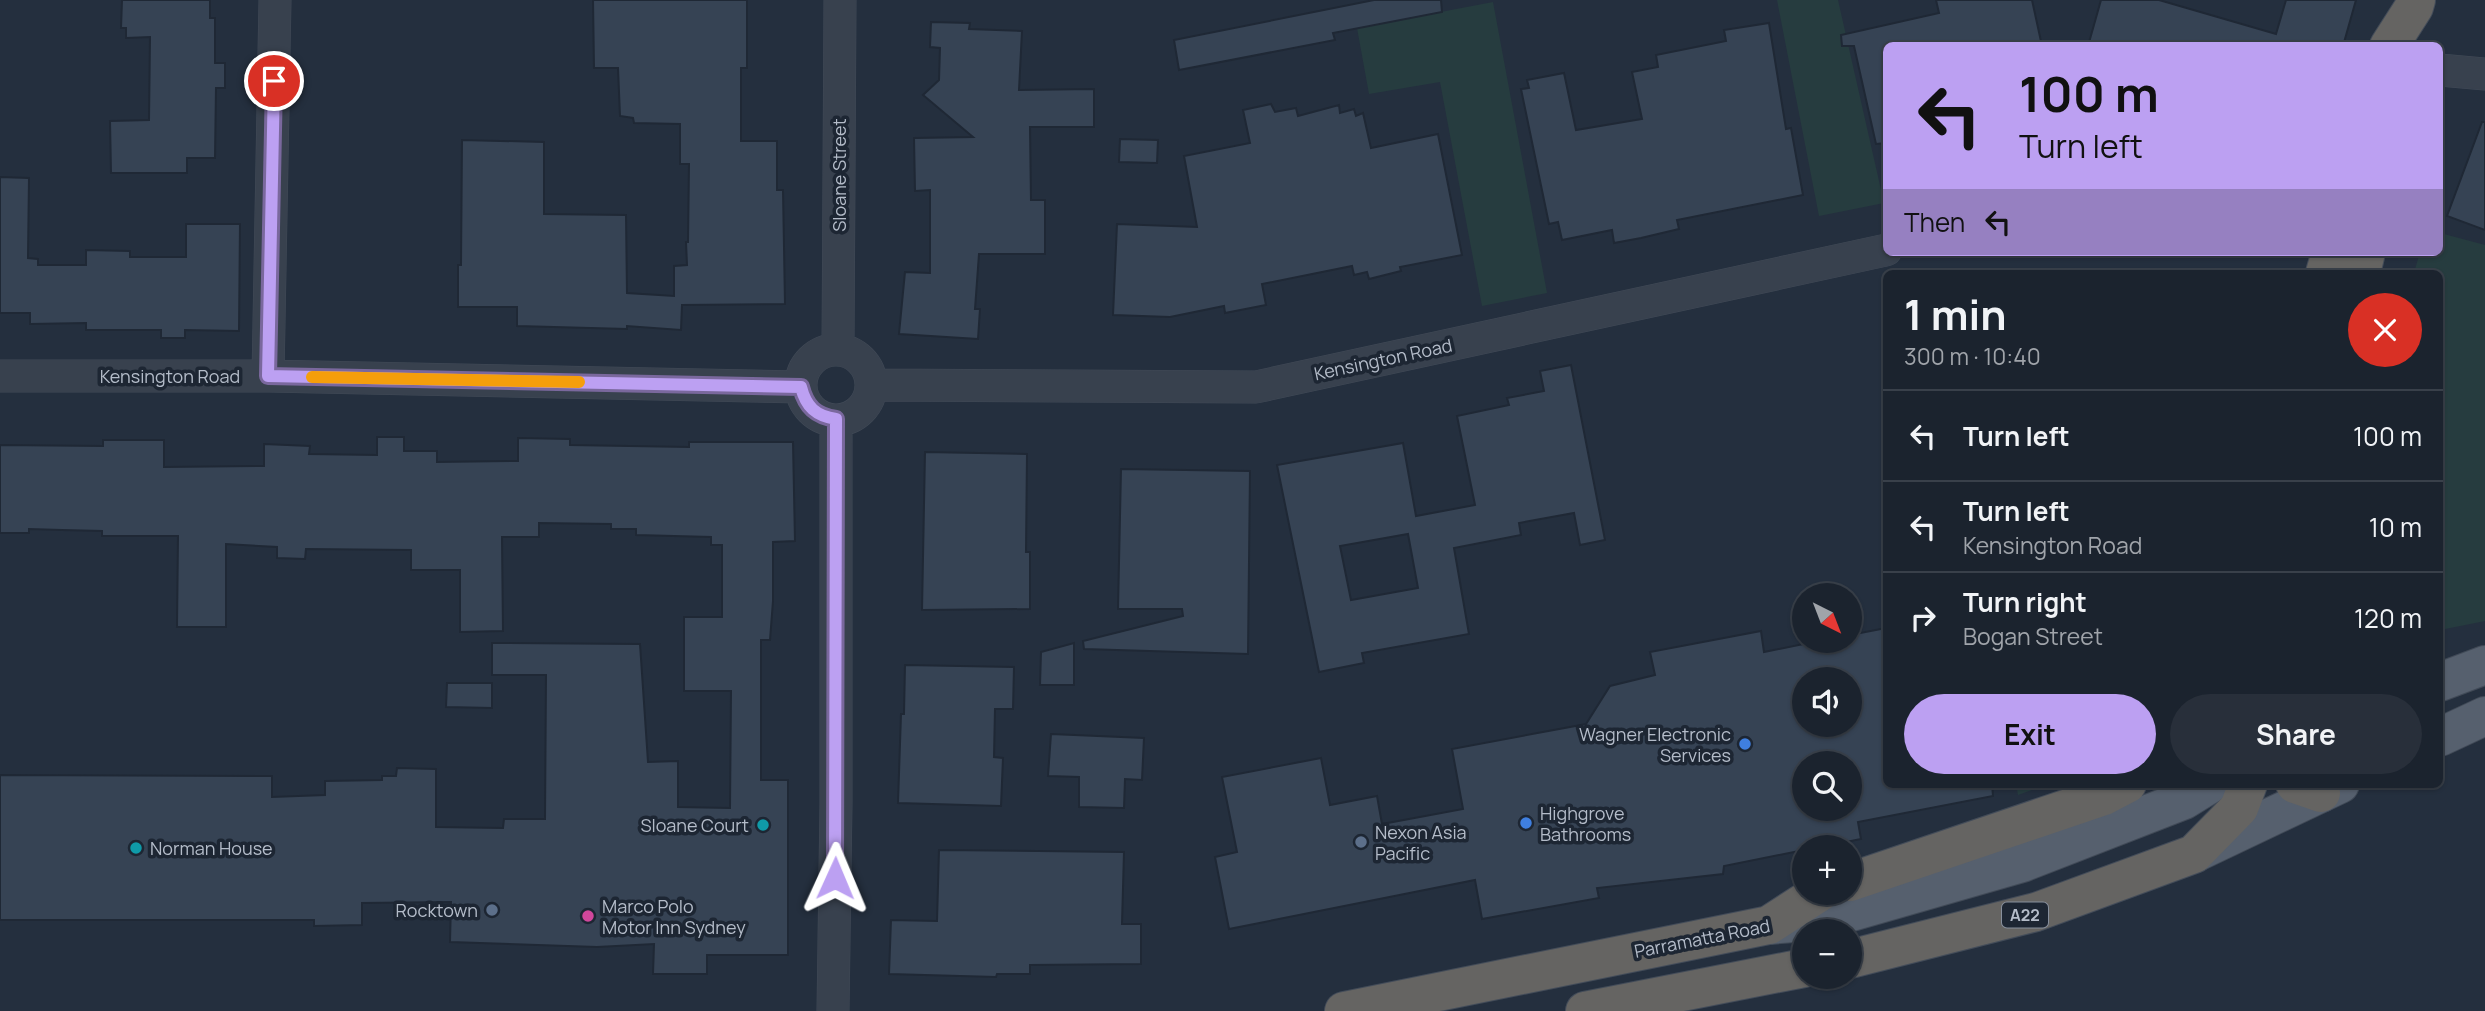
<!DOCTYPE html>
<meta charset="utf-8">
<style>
:root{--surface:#1b232e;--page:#282f3a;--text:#f1f3f6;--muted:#a0a4aa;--line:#39404a;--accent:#bca0f2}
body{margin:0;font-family:Manrope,sans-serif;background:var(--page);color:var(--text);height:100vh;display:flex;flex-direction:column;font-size:26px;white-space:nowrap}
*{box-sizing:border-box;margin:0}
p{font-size:23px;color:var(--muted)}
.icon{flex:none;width:38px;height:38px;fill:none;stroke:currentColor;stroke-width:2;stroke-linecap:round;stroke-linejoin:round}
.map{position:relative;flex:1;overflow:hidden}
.details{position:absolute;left:1883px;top:270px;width:560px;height:518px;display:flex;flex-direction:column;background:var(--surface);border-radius:10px;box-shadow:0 2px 5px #0004,0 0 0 2px var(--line)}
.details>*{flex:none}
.top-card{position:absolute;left:1883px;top:42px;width:560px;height:214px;border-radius:10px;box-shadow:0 2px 5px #0004,0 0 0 2px var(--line);background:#bca0f2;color:#111;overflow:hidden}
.needle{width:46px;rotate:138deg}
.fabs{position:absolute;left:1792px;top:583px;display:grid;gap:14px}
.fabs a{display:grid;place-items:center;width:70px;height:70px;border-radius:50%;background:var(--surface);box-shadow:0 2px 5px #0004,0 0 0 2px var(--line);font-size:35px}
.pin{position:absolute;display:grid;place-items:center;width:60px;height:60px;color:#fff;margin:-30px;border:4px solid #fff;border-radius:50%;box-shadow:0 2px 7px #0007}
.me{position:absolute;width:77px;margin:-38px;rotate:1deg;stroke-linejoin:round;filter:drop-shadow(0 0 5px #0008)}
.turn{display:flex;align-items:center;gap:24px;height:147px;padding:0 21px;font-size:32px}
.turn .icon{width:91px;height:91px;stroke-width:2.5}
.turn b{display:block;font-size:49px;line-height:60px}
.then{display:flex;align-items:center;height:66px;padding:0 21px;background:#0003;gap:14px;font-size:26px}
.round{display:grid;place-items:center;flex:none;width:74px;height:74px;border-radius:37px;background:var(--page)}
.overview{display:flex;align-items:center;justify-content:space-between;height:119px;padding:0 21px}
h1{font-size:42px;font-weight:700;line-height:52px}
.cta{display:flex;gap:14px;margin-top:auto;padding:14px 21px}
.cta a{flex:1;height:80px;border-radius:42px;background:var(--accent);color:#111;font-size:28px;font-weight:700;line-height:80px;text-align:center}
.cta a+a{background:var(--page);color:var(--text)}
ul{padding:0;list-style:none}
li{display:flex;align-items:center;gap:21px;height:91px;padding:0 21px;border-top:2px solid var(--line)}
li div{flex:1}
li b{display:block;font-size:26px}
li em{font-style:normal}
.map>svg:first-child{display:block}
</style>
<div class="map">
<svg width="2485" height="1011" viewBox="0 0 2485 1011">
<rect width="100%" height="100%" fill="#242f3e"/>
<path fill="#263c3f" d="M1777 0H1838L1884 203 1819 216Z
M1493 2 1547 293 1482 306 1440 82 1369 94 1357 28Z
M2440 233 2485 245V621L2440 630V273H2414L2420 252H2440Z
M2016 784H2048L2018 795Z"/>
<path fill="#364354" stroke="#1f2835" stroke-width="2" fill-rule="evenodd" d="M122 0H210V18H215V63H225V88H216L215 158H187V173H111L110 121 149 120 150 37 126 38V28H121Z
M593 0H747V68H741V141H777V190H783L785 304 682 305 681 330 627 326V329L517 326V307H458V265H461L462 140 544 142V214L626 215 627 293 674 296V266L687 265 686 242H688L689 164H680V124L634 123 633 118 620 116 618 68H594Z
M1374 0H1441L1442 12 1333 33 1335 40 1179 70 1174 40Z
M1936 0H2032L2042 46H1886V143L1876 144 1854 46H1842L1841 35 1939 13Z
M2101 0H2159L2276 34 2286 0H2356L2343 46H2088Z
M931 22 970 23 969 29 1022 31 1019 90 1094 89V127H1030L1031 200H1045V254H979L975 309H980L978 339 899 334 905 272 930 273V190L915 191 914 138 973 137 923 95 939 80 940 48 930 47Z
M1769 23 1786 129 1791 128 1803 195 1677 220 1679 229 1641 238 1614 243 1612 230 1562 240 1558 222 1549 224 1521 89 1529 88 1527 80 1564 73 1576 130 1642 119 1632 72 1658 67 1656 55 1726 41 1724 30Z
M1271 104 1275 112 1296 108 1298 116 1339 105 1340 113 1354 109 1356 116 1363 113 1371 148 1438 134 1462 255 1400 267 1401 271 1369 279 1367 272 1354 275 1352 266 1262 284 1266 305 1225 313 1224 306 1170 317 1113 315 1117 224 1197 227 1184 156 1250 143 1243 110Z
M2482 122H2485V230L2447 216Z
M1120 139 1158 140 1157 163 1119 162Z
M0 177 29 178 28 258 38 259V265H86V250L130 251V257H186V224H240L239 331 185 330V338H161V330H86V323L30 324V313H0Z
M1571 365 1605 540 1580 545 1574 513 1519 523 1521 535 1454 548 1469 634 1362 653 1364 663 1319 672 1277 465 1403 443 1416 516 1475 505 1457 416 1509 405 1507 398 1544 391 1540 371ZM1408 534 1418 588 1351 600 1340 546Z
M377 437H404V451H437V462L518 461V438L570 439V445L689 447V442H793L795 541 773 542V601L770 640H761V780H788V955H707V974H653L654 944 597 947 450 942 451 902 362 903V925L314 926V920H0V775L272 776V797L325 795V781L382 780V776H396L397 768 436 769V827L503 828 504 819H545L546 675H492V643L640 644 648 762 678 761V807L730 808 731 691H684V617H722V545H711V537L636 535V529H611V524L539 523V537H502L503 631 460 632V570H411V550L306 549 305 559 277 558V547L226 544V627H177L178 536H102V531L62 530 29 529V533H0V445L103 446V440H164V467L264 466V444L310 446 309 454 377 455Z
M925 452 1027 454 1026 552H1030V609L922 610Z
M1121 469 1250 471 1248 654 1084 649 1083 641 1183 616 1182 609H1118Z
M1886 628V784H1992L1993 796 1858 822 1861 839 1821 847H1804V850L1724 866 1723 874 1597 888 1599 898 1482 919 1475 880 1229 929 1215 857 1237 852 1222 777 1321 758 1330 805 1377 796 1382 824 1463 809 1452 749 1586 724 1610 686 1655 675 1650 652 1761 631 1764 652 1823 640H1850V635ZM1804 679H1850V724H1804ZM1804 763H1850V808H1804Z
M1074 643V685H1040L1041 652Z
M905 665 1014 667 1013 709H995L994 757 1003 758 1001 806 898 803 901 714H904Z
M447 683H492V708L446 707Z
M1051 734 1144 738 1142 780 1125 779 1124 808 1079 807V777L1048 776Z
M939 850 1124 852 1122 924H1141V964L1030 965V974H997L996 977 889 974 891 920 937 921Z"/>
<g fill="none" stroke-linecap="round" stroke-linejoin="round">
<defs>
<path id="minor" d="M2440 70 2485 74
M838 350 840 0
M801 385a35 35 0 1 1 70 0a35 35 0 1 1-70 0Z
M0 376H268L801 387
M268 376 275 0
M871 385 1256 387 1886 250
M833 1011 836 803V420"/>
<path id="primary" d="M2440 682 2485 665
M2440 737 2485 716
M2197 852 2340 784
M1769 925 1820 921 2022 863 2184 800 2210 784"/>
<path id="trunk" d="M2389 46 2414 7 2416 0
M2325 273 2331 252
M2361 273 2366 252
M2295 784 2321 793
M1850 882 2104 796 2127 784
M1850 959 2036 912 2194 854 2239 808 2248 784
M1344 1011 1769 925 1820 892
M1585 1011 1804 968"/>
</defs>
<use href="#minor" stroke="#414a57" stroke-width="33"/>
<use href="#primary" stroke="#414a57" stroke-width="40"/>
<use href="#trunk" stroke="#434c59" stroke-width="40"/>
<use href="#minor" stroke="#38414e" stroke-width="32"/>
<use href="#primary" stroke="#56606e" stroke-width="38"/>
<use href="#trunk" stroke="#656462" stroke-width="38"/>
</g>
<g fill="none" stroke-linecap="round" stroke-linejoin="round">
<defs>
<path id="route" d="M274 81 268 376 801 387C806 407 816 416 836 419L835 878"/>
</defs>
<use href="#route" stroke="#7a689d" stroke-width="18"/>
<use href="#route" stroke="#bca0f2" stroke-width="12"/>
<path stroke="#f59e0b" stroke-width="12" d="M312 377 579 382"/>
</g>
<g fill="#3f7fe0" stroke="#1d2633" stroke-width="2.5">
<circle cx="1745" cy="744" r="7"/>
<circle cx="1526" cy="823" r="7"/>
</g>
<g fill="#0f9aa8" stroke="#1d2633" stroke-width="2.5">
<circle cx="763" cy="825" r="7"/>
<circle cx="136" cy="848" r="7"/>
</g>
<g fill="#5c6f8a" stroke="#1d2633" stroke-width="2.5">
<circle cx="1361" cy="842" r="7"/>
<circle cx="492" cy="910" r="7"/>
</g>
<circle fill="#d1479c" stroke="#1d2633" stroke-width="2.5" cx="588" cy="916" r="7"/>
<g text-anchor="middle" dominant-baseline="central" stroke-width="7" stroke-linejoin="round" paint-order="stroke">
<rect fill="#1d2633" stroke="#878f9c" stroke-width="2" x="2002" y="902.5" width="46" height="25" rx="5"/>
<g font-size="16" font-weight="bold" fill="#b4bcc9">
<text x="2025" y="915">A22</text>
</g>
<g font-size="18" fill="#b4bcc9" stroke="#1d2633">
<text transform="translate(839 175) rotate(-90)">Sloane Street</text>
<text transform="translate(1383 359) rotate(-12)">Kensington Road</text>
<text x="170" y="376">Kensington Road</text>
<text transform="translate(1702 938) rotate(-11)">Parramatta Road</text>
</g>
<g font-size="18" fill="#b4bcc9" stroke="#1d2633" text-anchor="start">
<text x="1731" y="734" text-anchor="end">Wagner Electronic<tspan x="1731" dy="21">Services</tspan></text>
<text x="1540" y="813">Highgrove<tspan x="1540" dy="21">Bathrooms</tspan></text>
<text x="749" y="825" text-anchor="end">Sloane Court</text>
<text x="1375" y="832">Nexon Asia<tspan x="1375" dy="21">Pacific</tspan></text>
<text x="150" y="848">Norman House</text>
<text x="602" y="906">Marco Polo<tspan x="602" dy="21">Motor Inn Sydney</tspan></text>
<text x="478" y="910" text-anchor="end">Rocktown</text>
</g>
</g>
</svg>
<div class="fabs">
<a><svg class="needle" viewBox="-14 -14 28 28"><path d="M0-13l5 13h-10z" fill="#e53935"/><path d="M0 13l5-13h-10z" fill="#a0a4aa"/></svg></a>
<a><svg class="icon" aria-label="sound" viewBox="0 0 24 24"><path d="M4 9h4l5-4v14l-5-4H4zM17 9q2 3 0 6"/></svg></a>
<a><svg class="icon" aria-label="search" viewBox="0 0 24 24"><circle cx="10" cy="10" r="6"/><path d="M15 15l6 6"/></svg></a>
<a>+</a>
<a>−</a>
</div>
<div class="pin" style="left:274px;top:81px;background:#d93025"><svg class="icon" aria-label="arrive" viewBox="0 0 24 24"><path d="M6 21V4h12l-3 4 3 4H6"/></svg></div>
<svg class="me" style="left:835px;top:878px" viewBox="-20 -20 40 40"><path d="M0-17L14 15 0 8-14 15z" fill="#bca0f2" stroke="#fff" stroke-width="4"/></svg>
<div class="top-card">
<div class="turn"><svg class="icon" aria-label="left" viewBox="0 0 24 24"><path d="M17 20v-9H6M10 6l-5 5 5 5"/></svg><div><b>100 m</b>Turn left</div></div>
<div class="then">Then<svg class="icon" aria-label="left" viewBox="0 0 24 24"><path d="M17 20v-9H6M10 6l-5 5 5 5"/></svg></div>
</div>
<section class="details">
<div class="overview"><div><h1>1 min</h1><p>300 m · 10:40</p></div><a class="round" style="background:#d93025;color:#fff"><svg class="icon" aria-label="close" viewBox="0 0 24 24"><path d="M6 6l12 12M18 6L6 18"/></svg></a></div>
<ul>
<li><svg class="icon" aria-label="left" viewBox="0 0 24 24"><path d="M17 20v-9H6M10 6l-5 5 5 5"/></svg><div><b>Turn left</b></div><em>100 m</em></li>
<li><svg class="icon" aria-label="left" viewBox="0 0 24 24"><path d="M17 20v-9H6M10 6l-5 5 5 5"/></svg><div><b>Turn left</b><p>Kensington Road</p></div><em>10 m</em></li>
<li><svg class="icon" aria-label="right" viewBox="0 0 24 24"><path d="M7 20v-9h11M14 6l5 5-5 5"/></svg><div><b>Turn right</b><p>Bogan Street</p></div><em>120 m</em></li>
</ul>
<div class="cta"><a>Exit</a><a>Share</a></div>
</section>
</div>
